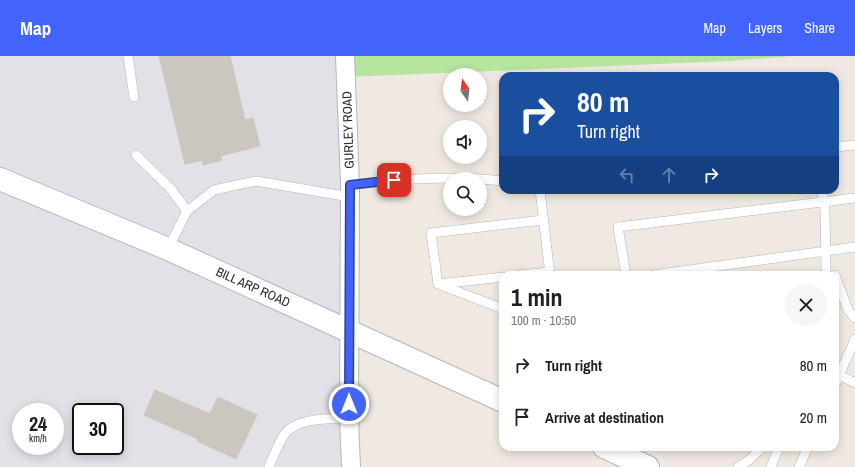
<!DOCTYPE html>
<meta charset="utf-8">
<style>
:root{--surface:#fff;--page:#f6f6f6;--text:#202124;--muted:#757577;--accent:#4264fb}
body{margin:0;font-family:"Archivo Narrow",sans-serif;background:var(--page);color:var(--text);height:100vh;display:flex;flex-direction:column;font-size:15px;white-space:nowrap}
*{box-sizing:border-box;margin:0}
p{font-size:13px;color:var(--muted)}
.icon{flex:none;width:22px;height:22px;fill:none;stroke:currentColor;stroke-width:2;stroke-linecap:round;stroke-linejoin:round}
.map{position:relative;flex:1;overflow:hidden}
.drawer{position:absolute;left:499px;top:215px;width:340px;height:180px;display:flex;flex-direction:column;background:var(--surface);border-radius:12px;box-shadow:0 2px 10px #0003}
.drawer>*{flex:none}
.banner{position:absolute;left:499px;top:16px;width:340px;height:122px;border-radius:12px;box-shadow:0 2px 10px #0003;background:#1a4fa0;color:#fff;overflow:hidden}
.needle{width:26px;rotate:346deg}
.fabs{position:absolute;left:443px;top:12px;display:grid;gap:8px}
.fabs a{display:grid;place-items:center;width:44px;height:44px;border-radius:50%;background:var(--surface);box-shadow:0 2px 10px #0003;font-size:20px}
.speed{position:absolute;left:12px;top:347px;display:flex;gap:8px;font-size:20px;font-weight:700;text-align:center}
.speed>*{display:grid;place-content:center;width:52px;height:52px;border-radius:50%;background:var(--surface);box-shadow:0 2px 10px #0003;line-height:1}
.speed small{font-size:10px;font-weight:400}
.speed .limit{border:2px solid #111;border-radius:6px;background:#fff;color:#111}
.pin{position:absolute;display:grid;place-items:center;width:34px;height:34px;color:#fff;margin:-17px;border-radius:8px;box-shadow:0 2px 6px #0006}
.me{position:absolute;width:44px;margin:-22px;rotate:0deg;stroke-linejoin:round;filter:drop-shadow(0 0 3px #0008)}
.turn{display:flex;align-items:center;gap:14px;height:84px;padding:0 12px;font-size:18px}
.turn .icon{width:52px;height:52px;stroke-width:2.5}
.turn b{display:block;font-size:28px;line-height:34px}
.lanes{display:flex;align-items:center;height:38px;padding:0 12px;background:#0003;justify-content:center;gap:20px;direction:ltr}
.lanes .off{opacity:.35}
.round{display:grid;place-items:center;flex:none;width:42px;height:42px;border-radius:21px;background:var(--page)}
.headline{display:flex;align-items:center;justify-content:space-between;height:68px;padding:0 12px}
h1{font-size:24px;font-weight:800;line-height:30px}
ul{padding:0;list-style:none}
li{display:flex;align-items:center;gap:12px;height:52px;padding:0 12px}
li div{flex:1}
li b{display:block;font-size:15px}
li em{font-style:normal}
header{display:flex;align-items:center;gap:24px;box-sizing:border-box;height:56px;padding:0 20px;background:var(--accent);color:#fff}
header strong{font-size:19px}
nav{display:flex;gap:22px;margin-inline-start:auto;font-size:14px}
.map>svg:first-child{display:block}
</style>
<header>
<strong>Map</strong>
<nav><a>Map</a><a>Layers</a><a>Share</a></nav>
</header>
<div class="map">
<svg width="855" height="411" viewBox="0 0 855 411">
<rect width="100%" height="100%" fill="#efe9e1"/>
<path fill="#e3e1e8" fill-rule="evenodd" d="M0 0H345L351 411H0ZM21 356H55V390H21ZM81 356H115V390H81Z"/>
<path fill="#b6e59e" d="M345 0H793L728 5 346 21Z"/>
<path fill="#cbc7bf" stroke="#cbc5ba" d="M159 0H230L245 64 253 62 260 90 220 100 222 104 203 109 202 104 185 108Z
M155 334 210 358 218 341 257 359 236 403 197 385 198 383 144 359Z"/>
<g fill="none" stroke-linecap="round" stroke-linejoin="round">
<defs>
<path id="service" d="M128 0 134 41
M835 91 855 89
M136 99 171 133 187 155 168 193
M350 129C401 123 452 119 503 125
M540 134 550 219
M822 134 825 154 826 219
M187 155 214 134 256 125 350 141
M519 219 549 216
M626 219 618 171 855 142
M653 219 855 191
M835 219 848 254 855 262
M439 228 503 221
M503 253 438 228 431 177 543 164
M839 319 855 327
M835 329 855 283
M269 410C274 400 278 388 284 379 296 361 331 363 349 362
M738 411 749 404 763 391
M771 411 779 391
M799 411 808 391"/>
<path id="minor" d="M345 0 350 129 349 362 351 411"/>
<path id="secondary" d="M0 123 168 193 503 345
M604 391 648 411"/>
</defs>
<use href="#service" stroke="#b4b7c1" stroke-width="10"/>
<use href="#minor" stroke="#b4b7c1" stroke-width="20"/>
<use href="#secondary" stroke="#b4b7c1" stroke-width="24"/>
<use href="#service" stroke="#fff" stroke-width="9"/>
<use href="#minor" stroke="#fff" stroke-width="18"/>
<use href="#secondary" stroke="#fff" stroke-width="22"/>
</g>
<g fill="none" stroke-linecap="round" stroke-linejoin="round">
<defs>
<path id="route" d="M349 348 350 129 394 124"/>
</defs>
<use href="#route" stroke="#2b41a3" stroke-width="10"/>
<use href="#route" stroke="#4264fb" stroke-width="7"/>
</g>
<g text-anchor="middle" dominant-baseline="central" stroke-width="3.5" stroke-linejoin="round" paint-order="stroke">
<g font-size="13" fill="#2e2e2e" stroke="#fff">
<text transform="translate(348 74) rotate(-92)">GURLEY ROAD</text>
<text transform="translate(253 231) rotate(24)">BILL ARP ROAD</text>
</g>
</g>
</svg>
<div class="fabs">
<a><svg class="needle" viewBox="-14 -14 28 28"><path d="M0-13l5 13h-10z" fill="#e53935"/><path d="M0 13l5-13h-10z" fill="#757577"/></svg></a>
<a><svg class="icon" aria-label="sound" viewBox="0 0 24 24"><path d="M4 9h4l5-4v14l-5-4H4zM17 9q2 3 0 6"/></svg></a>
<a><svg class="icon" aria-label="search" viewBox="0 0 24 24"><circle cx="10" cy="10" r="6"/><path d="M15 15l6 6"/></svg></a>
</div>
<div class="speed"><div>24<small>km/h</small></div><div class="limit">30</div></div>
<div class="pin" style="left:394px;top:124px;background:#d93025"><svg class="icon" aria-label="arrive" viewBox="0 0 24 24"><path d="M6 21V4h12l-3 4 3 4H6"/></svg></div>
<svg class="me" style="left:349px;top:348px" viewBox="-20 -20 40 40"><circle r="17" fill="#4264fb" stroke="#fff" stroke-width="3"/><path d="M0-11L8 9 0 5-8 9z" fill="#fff"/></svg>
<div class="banner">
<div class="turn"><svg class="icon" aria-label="right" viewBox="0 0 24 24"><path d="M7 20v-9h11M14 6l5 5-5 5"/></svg><div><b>80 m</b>Turn right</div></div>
<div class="lanes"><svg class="icon off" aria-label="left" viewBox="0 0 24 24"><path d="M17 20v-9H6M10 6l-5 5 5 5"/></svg><svg class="icon off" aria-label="ahead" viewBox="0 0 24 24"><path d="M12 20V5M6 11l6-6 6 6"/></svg><svg class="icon" aria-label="right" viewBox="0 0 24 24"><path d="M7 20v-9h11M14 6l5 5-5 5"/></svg></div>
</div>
<section class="drawer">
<div class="headline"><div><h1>1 min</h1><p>100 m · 10:50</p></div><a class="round"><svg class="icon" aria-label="close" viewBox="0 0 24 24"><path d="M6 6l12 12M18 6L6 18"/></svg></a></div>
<ul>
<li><svg class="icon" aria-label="right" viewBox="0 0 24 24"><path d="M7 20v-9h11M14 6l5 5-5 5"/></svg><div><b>Turn right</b></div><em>80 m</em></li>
<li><svg class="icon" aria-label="arrive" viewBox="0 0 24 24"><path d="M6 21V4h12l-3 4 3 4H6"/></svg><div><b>Arrive at destination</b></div><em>20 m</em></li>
</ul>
</section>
</div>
